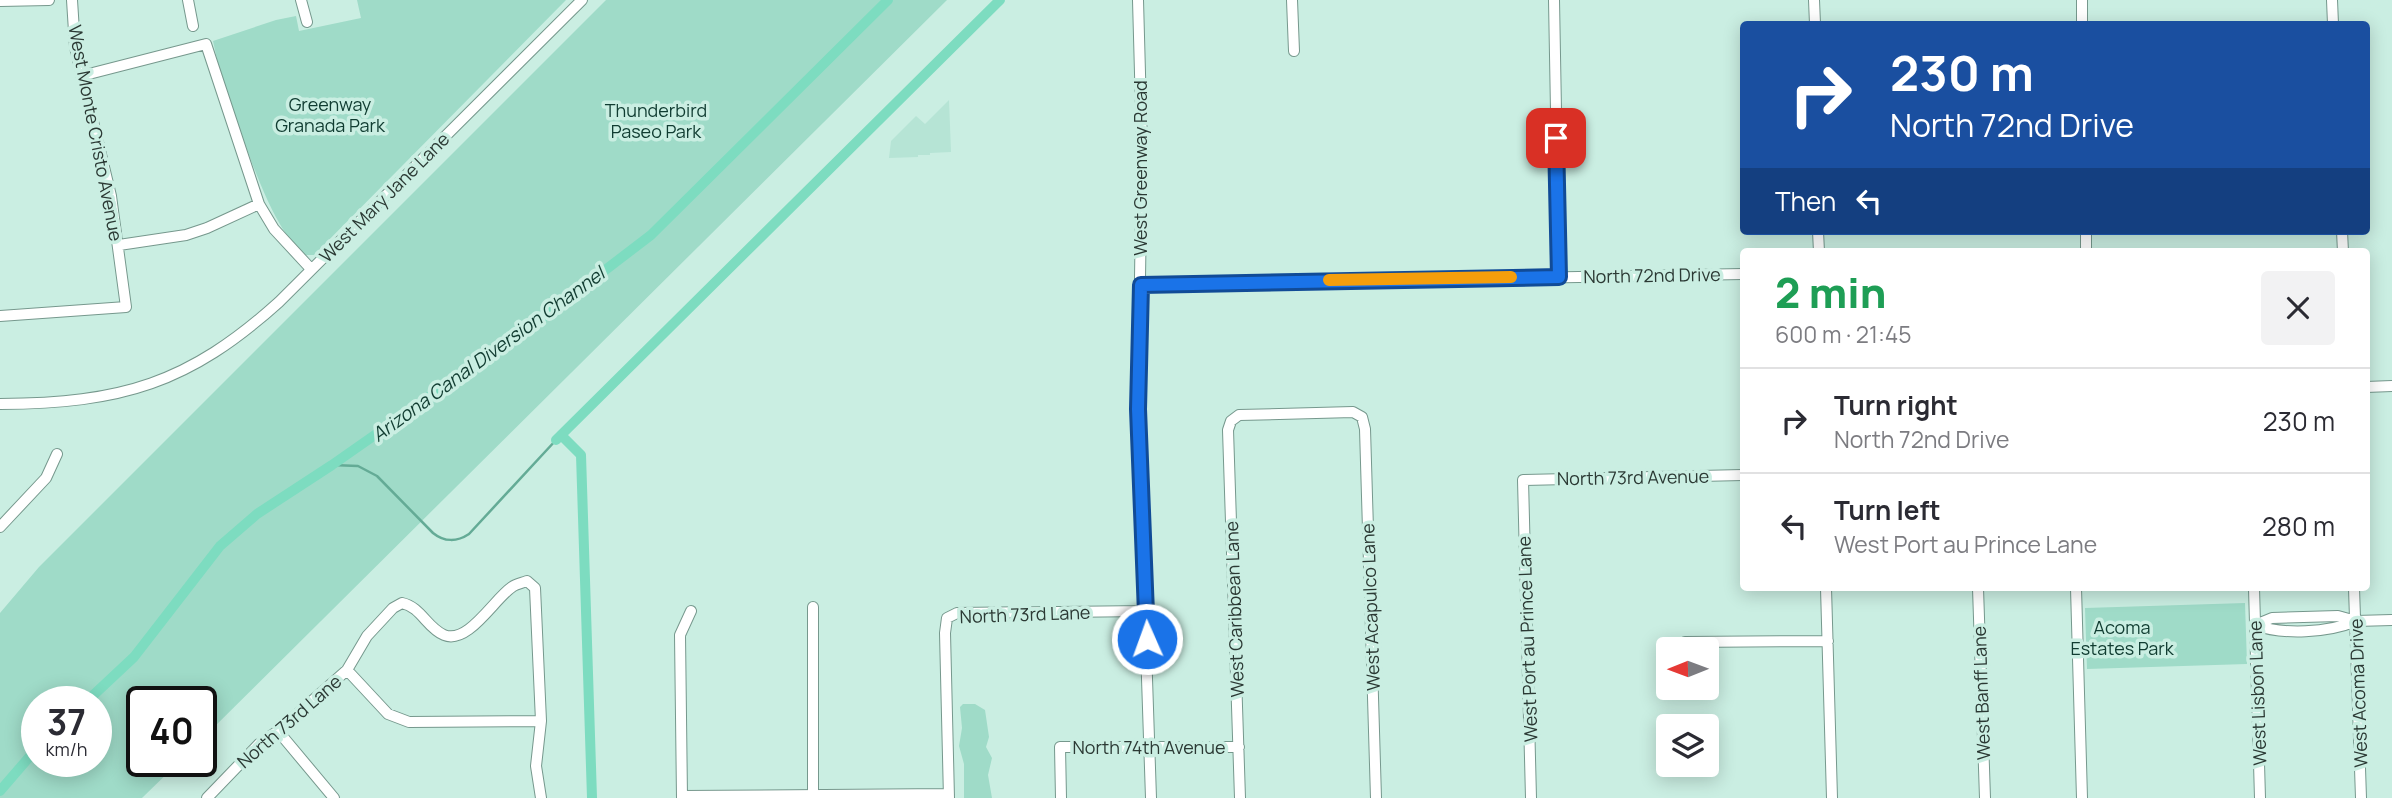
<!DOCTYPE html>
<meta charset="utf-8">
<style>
:root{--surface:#fff;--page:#f2f2f3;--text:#2b2b33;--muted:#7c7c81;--line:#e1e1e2}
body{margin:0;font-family:Manrope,sans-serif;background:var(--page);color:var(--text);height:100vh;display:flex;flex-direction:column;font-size:26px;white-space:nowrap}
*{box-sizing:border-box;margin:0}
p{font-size:23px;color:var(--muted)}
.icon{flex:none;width:38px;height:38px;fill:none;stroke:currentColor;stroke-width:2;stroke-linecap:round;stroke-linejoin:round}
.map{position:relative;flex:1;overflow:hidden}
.sheet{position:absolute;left:1740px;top:248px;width:630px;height:343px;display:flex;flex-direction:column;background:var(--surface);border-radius:7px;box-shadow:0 4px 18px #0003}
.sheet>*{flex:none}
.banner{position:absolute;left:1740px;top:21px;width:630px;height:214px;border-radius:7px;box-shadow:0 4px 18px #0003;background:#1a4fa0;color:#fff;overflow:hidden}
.needle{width:46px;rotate:269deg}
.fabs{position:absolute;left:1656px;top:637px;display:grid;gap:14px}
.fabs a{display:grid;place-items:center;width:63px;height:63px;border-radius:7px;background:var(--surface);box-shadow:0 4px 18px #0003;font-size:35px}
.speed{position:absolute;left:21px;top:686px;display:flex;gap:14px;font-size:35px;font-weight:700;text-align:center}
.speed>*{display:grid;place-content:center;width:91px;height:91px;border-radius:50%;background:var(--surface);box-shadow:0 4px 18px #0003;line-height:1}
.speed small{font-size:18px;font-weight:400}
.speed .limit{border:4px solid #111;border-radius:10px;background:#fff;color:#111}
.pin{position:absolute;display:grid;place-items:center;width:60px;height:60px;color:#fff;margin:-30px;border-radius:14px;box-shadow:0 4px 10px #0006}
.me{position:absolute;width:77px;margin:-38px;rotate:358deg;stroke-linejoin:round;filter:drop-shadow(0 0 5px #0008)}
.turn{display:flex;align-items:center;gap:24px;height:147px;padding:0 35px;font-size:32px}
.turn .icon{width:91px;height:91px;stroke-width:2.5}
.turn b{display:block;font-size:49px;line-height:60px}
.then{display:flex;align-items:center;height:66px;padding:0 35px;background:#0003;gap:14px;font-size:26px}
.round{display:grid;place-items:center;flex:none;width:74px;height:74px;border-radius:7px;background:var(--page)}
.head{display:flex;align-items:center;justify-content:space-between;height:119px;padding:0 35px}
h1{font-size:42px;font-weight:800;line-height:52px;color:#1e9e55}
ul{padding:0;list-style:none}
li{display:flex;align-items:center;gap:21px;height:105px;padding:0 35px;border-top:2px solid var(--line)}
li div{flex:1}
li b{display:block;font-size:26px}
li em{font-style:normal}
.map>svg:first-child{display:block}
</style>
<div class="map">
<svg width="2392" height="798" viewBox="0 0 2392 798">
<rect width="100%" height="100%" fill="#caeee2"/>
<path fill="#b6e4d5" d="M949 100 951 152 930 153V155H918V157L889 158 891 141 916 116 925 124Z"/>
<path fill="#9fdbc8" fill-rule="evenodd" d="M357 0H566L314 255H306C268 232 234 108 218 64L213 41 276 20 296 16 299 31 361 18Z
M606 0H947L201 740V702H142V761H180L142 798H0V613L39 567ZM37 702H96V761H37Z
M2245 603 2247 664 2087 669 2085 608Z
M963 704H975L985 710 989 737 986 747 992 758 988 775 992 798H964V764L959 746 962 728 960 707Z"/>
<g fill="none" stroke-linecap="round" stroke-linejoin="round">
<path stroke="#64ab96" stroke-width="2.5" d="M332 465 358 466 377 476 433 533C444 542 457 542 469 534L556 440"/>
<path stroke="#7ddcc0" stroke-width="10" d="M561 435 581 455 592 798
M556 440 1000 0
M86 702 134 657 220 546 257 514 332 465 549 313 651 235 888 0
M0 791 37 748"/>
<defs>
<path id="minor" d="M188 0 193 26
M301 0 307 22
M1138 0 1142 146 1138 409 1151 798
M1292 0 1294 51
M1554 0 1559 277
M1814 0 1815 24
M2082 0V24
M2332 0 2333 24
M0 1 49 0
M81 76 206 44 259 204 274 229 311 269
M1818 231 1819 252
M2086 231V252
M2342 231 2343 252
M119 245 186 235 207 228 259 204
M1141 285 1743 274
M0 316 126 307 111 196 75 47 72 0
M2366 387 2392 386
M0 404C122 403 188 384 279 302L582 0
M0 527 46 478 57 454
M1826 588 1832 798
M1978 588 1985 798
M2076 588 2082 798
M2254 588 2260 798
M2354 588 2361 798
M813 607V798
M2255 625 2272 618 2338 616 2356 621 2392 620
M2255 625C2283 635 2328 633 2356 621
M1685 642 1828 641
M347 670 388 714 409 722 541 721
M278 731 334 798
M682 796 949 794
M207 798 259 744 278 731 347 670 367 636 393 608 402 603C421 607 427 628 444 635 468 645 494 599 512 587 516 584 522 583 527 581L535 588 541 721 536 766 541 798
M682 798 680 635 691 611
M949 798 945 633 947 618 957 613 1146 611
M1061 798 1060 747H1239
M1240 798 1228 430 1231 421 1239 415 1353 412 1362 417 1365 429 1376 798
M1531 798 1523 480 1743 475"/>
</defs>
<use href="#minor" stroke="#76988d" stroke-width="12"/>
<use href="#minor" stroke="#fff" stroke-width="10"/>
</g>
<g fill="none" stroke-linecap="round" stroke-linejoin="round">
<defs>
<path id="route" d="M1147 639 1138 409 1141 285 1559 277 1556 138"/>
</defs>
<use href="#route" stroke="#114b97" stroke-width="18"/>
<use href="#route" stroke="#1a73e8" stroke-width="12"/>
<path stroke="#f59e0b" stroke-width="12" d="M1329 280 1511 277"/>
</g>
<g text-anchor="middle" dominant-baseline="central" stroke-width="7" stroke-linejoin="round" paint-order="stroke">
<g font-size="18" fill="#103c31" stroke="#caeee2">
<text x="330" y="104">Greenway<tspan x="330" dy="21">Granada Park</tspan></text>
<text x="656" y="110">Thunderbird<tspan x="656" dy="21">Paseo Park</tspan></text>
<text x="2122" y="627">Acoma<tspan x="2122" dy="21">Estates Park</tspan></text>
</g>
<g font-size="18" fill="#2b3934" stroke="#caeee2">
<text transform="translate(96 133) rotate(79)">West Monte Cristo Avenue</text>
<text transform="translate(1140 168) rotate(-90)">West Greenway Road</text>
<text transform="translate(384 197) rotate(-45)">West Mary Jane Lane</text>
<text transform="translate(1652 275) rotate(-1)">North 72nd Drive</text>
<text transform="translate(1633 477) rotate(-1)">North 73rd Avenue</text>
<text transform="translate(1370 607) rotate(-92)">West Acapulco Lane</text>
<text transform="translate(1234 609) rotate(-92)">West Caribbean Lane</text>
<text transform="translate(1025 614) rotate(-2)">North 73rd Lane</text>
<text transform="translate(1527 639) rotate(-92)">West Port au Prince Lane</text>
<text transform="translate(1981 693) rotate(-92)">West Banff Lane</text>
<text transform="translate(2257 693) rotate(-92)">West Lisbon Lane</text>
<text transform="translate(2358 693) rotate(-92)">West Acoma Drive</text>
<text transform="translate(289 721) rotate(-41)">North 73rd Lane</text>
<text x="1149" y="747">North 74th Avenue</text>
</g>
<g font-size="19" font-style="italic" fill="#113c31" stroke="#caeee2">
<text transform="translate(488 354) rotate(-36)">Arizona Canal Diversion Channel</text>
</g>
</g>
</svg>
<div class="fabs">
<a><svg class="needle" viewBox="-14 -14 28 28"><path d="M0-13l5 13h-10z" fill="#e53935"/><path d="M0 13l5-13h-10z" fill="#7c7c81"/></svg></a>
<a><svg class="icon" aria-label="layers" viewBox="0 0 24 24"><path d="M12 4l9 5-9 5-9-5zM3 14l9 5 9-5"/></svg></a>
</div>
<div class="speed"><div>37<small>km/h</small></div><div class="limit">40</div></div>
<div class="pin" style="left:1556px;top:138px;background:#d93025"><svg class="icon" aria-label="arrive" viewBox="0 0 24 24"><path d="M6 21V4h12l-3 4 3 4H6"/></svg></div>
<svg class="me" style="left:1147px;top:639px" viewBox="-20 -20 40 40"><circle r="17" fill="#1a73e8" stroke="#fff" stroke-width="3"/><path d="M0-11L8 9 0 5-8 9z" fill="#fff"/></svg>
<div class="banner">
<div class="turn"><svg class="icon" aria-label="right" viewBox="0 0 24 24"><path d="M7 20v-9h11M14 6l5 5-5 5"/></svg><div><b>230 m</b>North 72nd Drive</div></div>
<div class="then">Then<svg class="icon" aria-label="left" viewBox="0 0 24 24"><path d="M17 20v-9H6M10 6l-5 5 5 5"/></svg></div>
</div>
<section class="sheet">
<div class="head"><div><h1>2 min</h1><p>600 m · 21:45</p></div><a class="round"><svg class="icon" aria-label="close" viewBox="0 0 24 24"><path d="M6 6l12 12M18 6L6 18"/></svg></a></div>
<ul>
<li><svg class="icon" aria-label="right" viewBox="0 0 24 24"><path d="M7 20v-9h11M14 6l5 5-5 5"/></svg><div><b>Turn right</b><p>North 72nd Drive</p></div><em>230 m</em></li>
<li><svg class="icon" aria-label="left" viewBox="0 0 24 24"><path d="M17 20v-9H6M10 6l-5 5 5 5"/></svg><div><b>Turn left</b><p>West Port au Prince Lane</p></div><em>280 m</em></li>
</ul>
</section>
</div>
